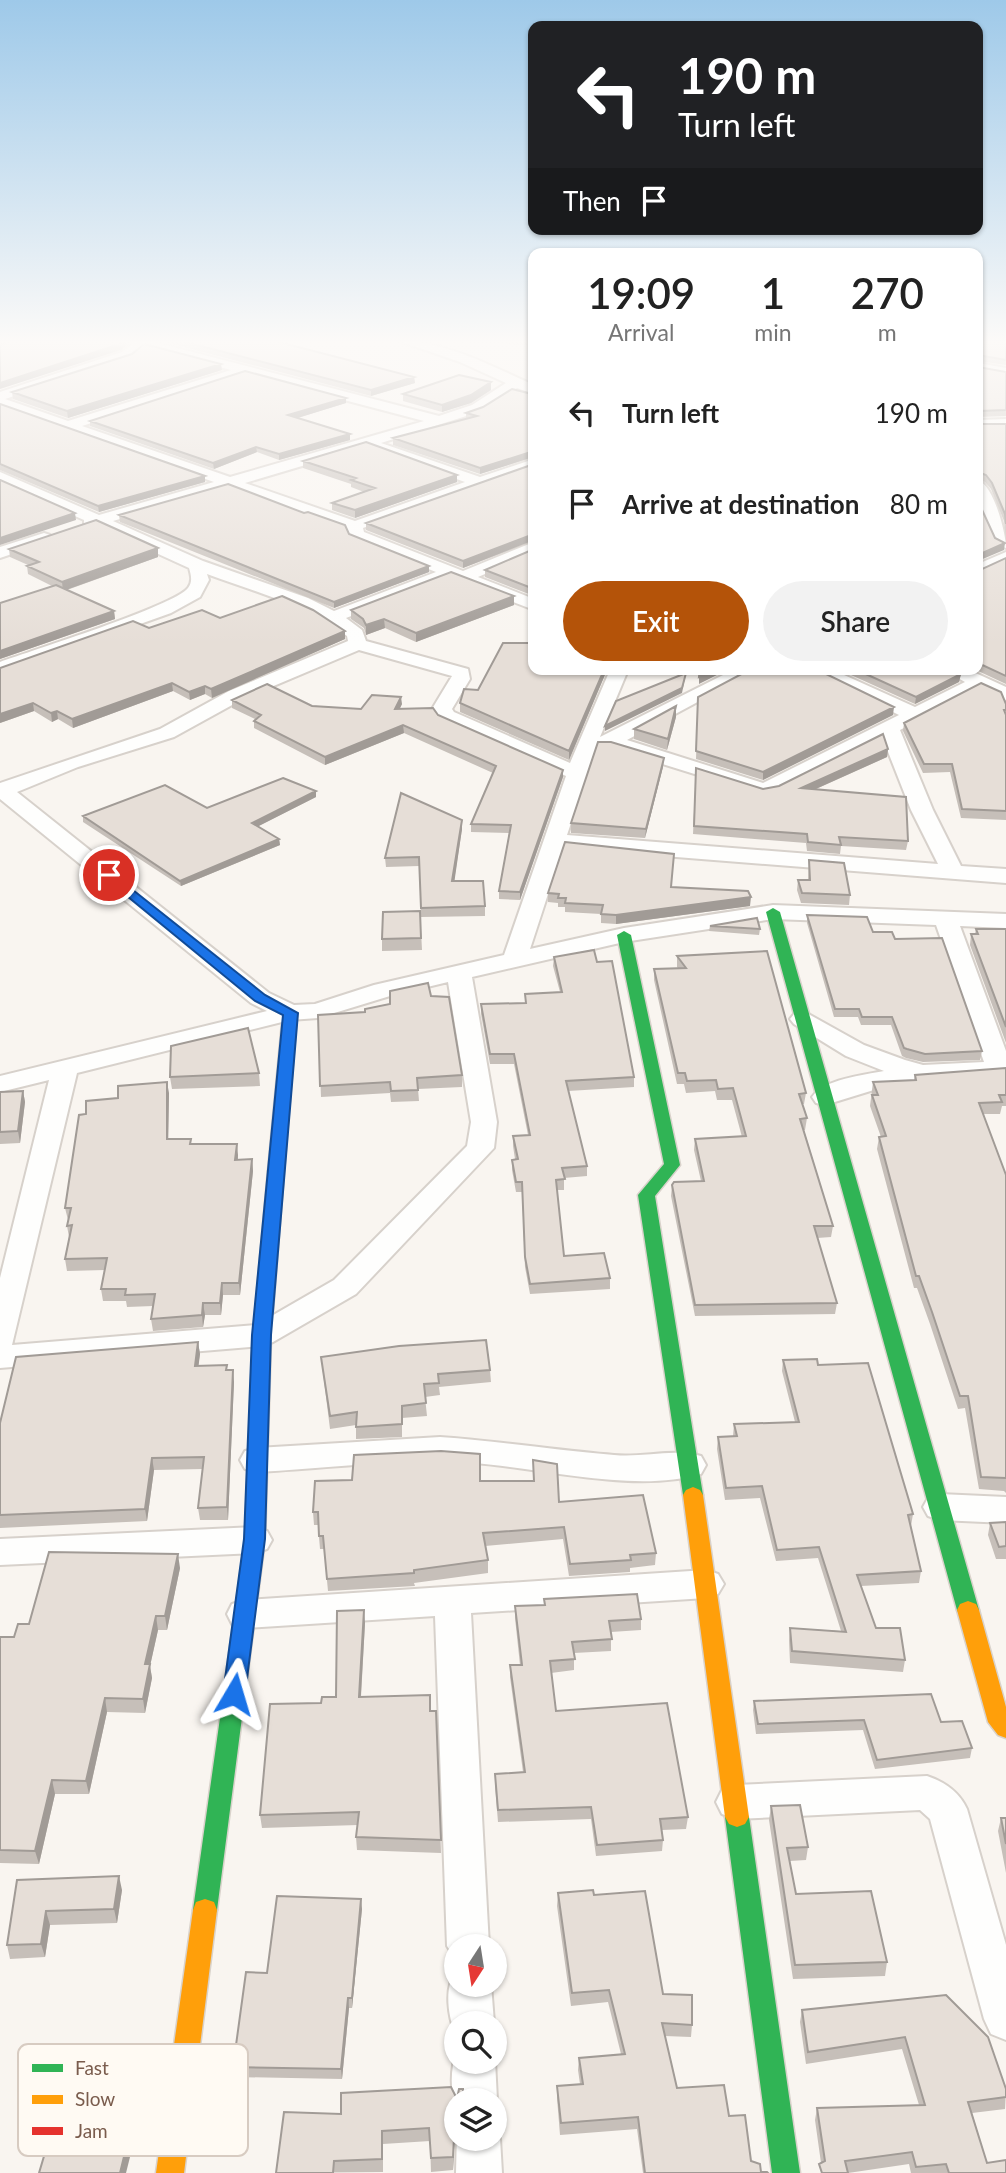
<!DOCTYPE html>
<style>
:root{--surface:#fff;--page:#f2f2f2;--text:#222;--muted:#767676;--accent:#b45309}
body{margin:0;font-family:Lato,sans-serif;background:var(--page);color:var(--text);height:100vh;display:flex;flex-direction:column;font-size:26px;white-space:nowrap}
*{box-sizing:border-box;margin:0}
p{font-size:23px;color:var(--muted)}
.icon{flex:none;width:38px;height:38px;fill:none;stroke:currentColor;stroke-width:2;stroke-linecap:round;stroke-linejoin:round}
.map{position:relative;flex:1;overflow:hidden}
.details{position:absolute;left:528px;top:248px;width:455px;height:427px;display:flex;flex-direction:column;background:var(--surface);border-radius:14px;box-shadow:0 2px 5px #0004}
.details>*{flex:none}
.hud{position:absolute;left:528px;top:21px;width:455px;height:214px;border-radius:14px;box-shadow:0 2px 5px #0004;background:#202124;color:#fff;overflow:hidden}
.needle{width:46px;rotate:192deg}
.buttons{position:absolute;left:444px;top:1934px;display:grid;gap:14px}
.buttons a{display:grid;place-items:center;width:63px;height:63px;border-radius:50%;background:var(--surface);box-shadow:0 2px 5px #0004;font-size:35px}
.pin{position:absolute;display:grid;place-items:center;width:60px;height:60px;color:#fff;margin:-30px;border:4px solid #fff;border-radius:50%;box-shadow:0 2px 7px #0007}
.me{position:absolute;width:77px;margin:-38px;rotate:7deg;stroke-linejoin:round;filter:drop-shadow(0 0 5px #0008)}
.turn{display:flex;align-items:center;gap:24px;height:147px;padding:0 35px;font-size:32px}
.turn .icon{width:91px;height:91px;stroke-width:2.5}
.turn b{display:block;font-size:49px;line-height:60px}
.then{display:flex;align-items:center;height:66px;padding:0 35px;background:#0003;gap:14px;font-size:26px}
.eta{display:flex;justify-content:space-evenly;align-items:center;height:119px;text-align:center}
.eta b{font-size:42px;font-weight:600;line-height:49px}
.primary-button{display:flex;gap:14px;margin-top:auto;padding:14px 35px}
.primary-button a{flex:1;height:80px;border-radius:42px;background:var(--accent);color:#fff;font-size:28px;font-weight:600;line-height:80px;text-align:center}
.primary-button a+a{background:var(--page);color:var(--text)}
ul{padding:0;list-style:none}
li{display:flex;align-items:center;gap:21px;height:91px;padding:0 35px}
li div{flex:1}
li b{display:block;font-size:26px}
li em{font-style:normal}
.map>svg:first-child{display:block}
</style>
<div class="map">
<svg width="1006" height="2173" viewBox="0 0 1006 2173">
<rect width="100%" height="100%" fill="#f9f5f0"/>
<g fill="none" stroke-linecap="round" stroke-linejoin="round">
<defs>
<path id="street" d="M128 341H150L439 416 472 405 506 383 460 362 399 341C446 341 491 366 534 385V394L517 388 482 411 381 443 480 477 534 459V468L363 528 364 532 463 571 534 542V553L478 577 534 599V610L451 578 346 618 362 630 366 641 468 669 470 679 452 709 454 712 570 763 610 670H628L600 737 733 670H757L627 740 763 783 899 715 808 670H833L915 707 965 682 944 670H969L1006 687V700L980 689 900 730 933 810 961 866 1006 869V883L563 848 530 949 624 928 773 905 1006 914V928L960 926 1006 1051V1077L890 1085 825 1105 816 1103 812 1097C824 1079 864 1075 884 1071L846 1056 794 1024 790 1019 794 1014 803 1011 864 1045 905 1060 923 1065 984 1062 936 925 773 919 624 942 472 977 497 1122 494 1148 356 1294 273 1342 262 1346 0 1368V1278L49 1080 0 1092V1076L267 1011 251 1003 0 799V783L160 729 229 691 348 641 347 636C306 605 256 592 207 574L209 580 200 597 171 613 0 674V662C30 651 174 606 188 588 193 582 191 575 189 568L97 526H84V520L0 483V472L99 515 214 482 0 407V392L122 352 132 344ZM144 347 231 370 68 421 5 399 132 358ZM245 374 424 421 230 477 82 426ZM366 447 465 482 355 521 245 483ZM229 487 347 529 350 538 436 572 334 611 308 598 203 561 113 521ZM359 650 452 676 432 709 439 720 566 776 504 955 374 985 315 1004 294 1005 269 993 17 792 78 767 174 737 243 699ZM883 739 911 810 938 864 567 835 596 748H611L762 795 777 792ZM448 982 471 1122 467 1146 334 1280 256 1325 12 1345 77 1073 290 1020 318 1018 390 996Z
M978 363 1006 368V376L978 371Z
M1006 419V427L978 428V420Z
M978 480C994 486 1006 533 1006 548L996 544 978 503Z
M44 533 50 535V541L0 558V547Z
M1006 552V563L978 575V564Z
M440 1437C498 1441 556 1450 614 1455 643 1458 673 1448 701 1456L706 1465 701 1474C628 1496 518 1461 439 1461 379 1461 317 1469 257 1472L245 1469 240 1460 245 1451 257 1448Z
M940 1494 1006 1497V1523L940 1520 928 1516 923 1507 928 1498Z
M255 1527 267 1531 272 1540 267 1549 255 1553 0 1565V1539Z
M706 1570 718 1574 724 1584 718 1594 706 1598 471 1613 489 1946H457V1961L447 1946 435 1616 245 1628 232 1624 227 1614 232 1604 245 1600Z
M927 1776C945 1782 959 1792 967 1809L1006 1945V2040L991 2034 984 2019 930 1819 920 1810 736 1819 722 1814 716 1802 722 1790 736 1785Z
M457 1969V1984H491L494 2023H457V2038C448 2018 443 1987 457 1969Z
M457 2051V2062L495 2060 497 2100 495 2105V2100H457V2110C450 2092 450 2068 457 2051Z
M495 2127 500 2138 502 2173H456L457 2132V2138H495Z"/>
<path id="fast" d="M773 908 780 912 979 1610 976 1616 968 1619 960 1616 957 1610 766 912Z
M624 931 631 935 680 1165 655 1196 703 1495 700 1500 693 1503 686 1500 683 1495 638 1195 664 1164 617 935Z
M276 1166 284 1171 271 1335 265 1540 217 1910 214 1918 205 1921 196 1918 193 1910 245 1540 253 1335 268 1171Z
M737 1807 745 1810 749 1817 800 2173H772L725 1817 729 1810Z"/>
<path id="slow" d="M693 1487 700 1490 703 1495 749 1817 745 1824 737 1827 729 1824 725 1817 683 1495 686 1490Z
M968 1601 976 1604 979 1610 1006 1707V1738L998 1735 988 1722 957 1610 960 1604Z
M205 1899 214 1902 217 1910 184 2173H156L193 1910 196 1902Z"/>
<path id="jam" d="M290 1009 297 1013 284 1171 276 1176 268 1171 283 1013Z"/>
</defs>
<use href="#street" stroke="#d7d1cb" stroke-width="4"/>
<use href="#fast" stroke="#d9d2cb" stroke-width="3"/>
<use href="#slow" stroke="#d9d2cb" stroke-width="3"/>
<use href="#jam" stroke="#d9d2cb" stroke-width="3"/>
<use href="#street" fill="#fefefd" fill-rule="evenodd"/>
<use href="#fast" fill="#30b455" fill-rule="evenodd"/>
<use href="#slow" fill="#ff9f0a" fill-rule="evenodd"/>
<use href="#jam" fill="#e5322d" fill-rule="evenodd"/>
</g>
<path fill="#c6bfb9" d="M161 341H276V342L414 377 415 383 371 396Z
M435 341H534V345Z
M978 341H1006V365L978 361Z
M978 368 1006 372V416L978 417Z
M222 370 68 418 13 399 12 392Z
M491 390 471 403 442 412 403 401V394Z
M534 391V457L480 474 393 445V438L466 419V413L532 394Z
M346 398V403L297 418 350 440 279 460 257 452 214 469 90 426V421Z
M0 404 205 482 99 512 0 470Z
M978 424H1006V540L1004 521 991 489 985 482 978 479Z
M303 461 457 475V482L355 518 332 510V503L364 492 351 487V484L303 468Z
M534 464V541L463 568 366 530V523Z
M119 515 349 534 429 572 334 608 120 522Z
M158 548V557L67 590 114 611 115 619 0 659V603L52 586 28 574 27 566 28 565 10 557 9 549Z
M534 549V596L485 577V570Z
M1006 558V684L976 670H978V566V571Z
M514 596V605L416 642 385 628 366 635 364 628 351 619V610Z
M220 618 345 631V639L212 698 205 694 190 700 173 691 73 728 58 719 52 722 34 711 0 723V668L149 628Z
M534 670H607L569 760 460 712V703L478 690Z
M840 670H953L961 674 959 682 915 704Z
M698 697 893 715 763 780 696 759Z
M232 700 361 709 402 704 399 709 438 715 563 777 520 900 499 899V891L509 833 471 832V824L493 773 404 733 325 765 254 728V721L255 719 232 708Z
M1006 704V820L961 818 950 772 923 773 903 731 904 723Z
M676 717 667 750 634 739V729Z
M888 749 887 757 816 789 908 841 906 850 841 846 840 854 807 851 806 843 693 834 696 768 763 789 779 786Z
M663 767 645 838 571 833V823Z
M316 797 258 826 279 839 280 845 181 886 83 822V816L207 808Z
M462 820V829L454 881 485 906V916L421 917 419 866 386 867 385 858Z
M809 860 850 895 849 905 801 903 797 890 798 880H808Z
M672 887 750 906 616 924 601 923V914L565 912V907H558V903L548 902V893Z
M420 911 422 950 382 951V939Z
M807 915 895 939 982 1051 980 1060 923 1062 906 1058 902 1056 891 1025H861L858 1017H834L807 923Z
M710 926 760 929 759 935 709 931Z
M976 929H1006V1043L970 945 971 934H975Z
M677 956 806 1093 804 1104H802L807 1118 805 1130H804L833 1226 831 1237 817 1238 837 1303 835 1314 695 1316 671 1196 672 1185 701 1181 694 1150 695 1139 742 1137 732 1100H717L715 1091 686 1093 684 1084H677L654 980V969L678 968 677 967Z
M554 957 597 962 634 1077V1087L568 1091 587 1166V1176L564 1178V1190H557L564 1256 610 1278V1289L530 1294 525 1267 522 1192H516L512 1170V1160L515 1159 513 1146V1136L528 1135 514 1064H490L481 1014V1004L525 1003V994L560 992 553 966Z
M431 996 462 1075V1087L418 1089 419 1101 391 1102 390 1093 321 1097 318 1015 365 1012Z
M1006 1068V1106H1002L1000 1114H983L1006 1175V1493L1004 1491 979 1489 965 1408 958 1409 930 1324 917 1288H914L877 1149 879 1137H881L870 1106 873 1082 914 1080 915 1075Z
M259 1073 260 1086 172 1089 170 1077Z
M23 1091 25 1102 20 1143 0 1144V1092Z
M169 1093 168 1139H191V1144L238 1155V1160L252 1159 253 1171 240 1295H223L221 1315H205L203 1327 153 1331 151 1319 153 1306 127 1307 126 1301H103L101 1289 105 1270 67 1271 65 1259 69 1237 67 1226 68 1220 65 1208 86 1114Z
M198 1342 200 1354 198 1366 227 1365V1370L234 1382 228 1520H200L198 1508 203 1469 154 1470 147 1521 0 1528V1423Z
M321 1357 490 1370 491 1382 439 1387 440 1395 425 1397 427 1416 402 1418V1437L356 1439V1425L330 1429Z
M783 1360 818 1365 913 1514 911 1526 921 1571 919 1583 861 1586 876 1628 905 1660 903 1672 790 1663 789 1640 790 1628 841 1631 818 1558 776 1561 760 1498 725 1500 717 1449 718 1437 733 1436 734 1424 795 1422 782 1371Z
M480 1481 559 1502 656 1553 655 1565 630 1568V1572L569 1576 563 1539 485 1546 488 1560V1573L414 1583 415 1586 328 1591 324 1549H320L318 1525H314L313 1512Z
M1006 1522V1559H996L988 1535 990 1523Z
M180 1568 167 1630H158L150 1666 152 1678 145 1713 107 1712 89 1794H55L39 1864 0 1863V1637H14L29 1624Z
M544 1599 641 1619V1630L611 1632V1651L574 1653V1670L551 1673 556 1711 688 1817 686 1829 662 1830 663 1840 662 1851 596 1856 591 1819 498 1822 495 1786V1774L523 1772 510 1677V1665H520L515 1618V1606L544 1605Z
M365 1623 361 1697 430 1711H436L441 1853 357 1850 356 1837 358 1825 262 1828 260 1815 321 1703 336 1697Z
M754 1701 941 1722 972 1748 970 1758 875 1769 863 1730 756 1734 753 1710Z
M771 1806 808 1847 806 1860 790 1861 796 1894 887 1962 885 1976 793 1979 769 1820Z
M1001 1818H1006V1873L998 1831Z
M17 1880 122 1890 117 1923 50 1925 45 1957 10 1959 7 1945Z
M558 1893 594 1895 663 1994 692 2025 691 2037 665 2036 677 2088 729 2116 751 2161 761 2172 768 2173H643L637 2129 560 2135 557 2098V2086L580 2084 578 2070 579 2058 621 2054 608 2002 571 2006 557 1906Z
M362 1909 352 2008H349L342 2079 235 2077 233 2067 267 1973Z
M946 1995 1006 2089 1005 2109 972 2113 987 2163 1006 2173H911L909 2164 848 2173 821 2163 815 2120 817 2108 919 2105 902 2049 806 2064 800 2022 802 2010Z
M457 2100V2131L455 2130 453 2170 431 2172 430 2141 383 2144V2172L276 2173 341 2114Z"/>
<path fill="#a19b96" d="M124 341H127L128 344 121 350 0 389V383Z
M221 364 222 370 68 418 67 411Z
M414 377 415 383 371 396V390Z
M491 382V390L471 403 442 412V405Z
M346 398V403L288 421V415Z
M350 434V440L279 460V454Z
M256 447 257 452 214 469 213 463Z
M533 450V457L480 474V468Z
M457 475V482L355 518V510Z
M205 476V482L99 512 98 506Z
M75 513 76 520 0 545V538Z
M534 534V540L463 568V561Z
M1005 543 1004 550 978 561V555Z
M158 548V557L63 591 62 582Z
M429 566V572L334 608V602Z
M514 596V605L416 642V633Z
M114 611 115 619 0 659V651Z
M384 619 385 628 366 635V625Z
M345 631V639L212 698 211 689Z
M604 670H607L569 760V751Z
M712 670H727L699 684V677Z
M686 673 682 693 605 731V726Z
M961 674 959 682 915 704 916 697Z
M172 683 173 691 73 728 72 719Z
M205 686V694L190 700 189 692Z
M401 697 402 704 396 717 395 709Z
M33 703 34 711 0 723V714Z
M676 706V717L667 750 668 739Z
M894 707 893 715 763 780V772Z
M57 711 58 719 52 722 51 713Z
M403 725 404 733 325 765V757Z
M888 749 887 757 800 796 801 788Z
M664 758 663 767 645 838 646 829Z
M563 770V777L520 900V892Z
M316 791V797L253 829 252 823Z
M462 820V829L453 891 452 881Z
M279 839 280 845 181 886 180 881Z
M751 897 750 906 616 924V915Z
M167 1082 169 1093 168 1151 167 1139Z
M23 1091 25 1102 20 1143 18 1131Z
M237 1144 238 1155 237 1171 235 1160Z
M252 1159 253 1171 240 1295 239 1283Z
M222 1283 223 1295 221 1315 220 1303Z
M203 1303 205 1315 203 1327 202 1315Z
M198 1342 200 1354 197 1378 195 1366Z
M233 1370 234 1382 228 1520 227 1507Z
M152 1458 154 1470 147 1521 145 1509Z
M178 1554 180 1568 167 1630 165 1616Z
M364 1610 365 1623 360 1710 359 1697Z
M156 1616 158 1630 150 1666 152 1678 145 1713 143 1699 145 1664Z
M105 1698 107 1712 89 1794 86 1781Z
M52 1780 55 1794 39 1864 35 1851Z
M119 1876 122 1890 117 1923 114 1909Z
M361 1899 362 1909 352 2008V1998Z
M46 1911 50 1925 45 1957 41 1944Z
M348 1998 349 2008 342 2079 341 2069Z
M100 2103 103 2117 97 2141 94 2128Z
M455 2117V2130L453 2170V2157Z
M130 2132 133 2145 126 2173H120Z"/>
<path fill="#e6ded7" stroke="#a19b96" stroke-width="2" d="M8 341H124L120 344 0 383V345Z
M181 341H275L414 377 371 390Z
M978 341H1006V360L978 355Z
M144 344 221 364 67 411 12 392 132 354Z
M978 367 1006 372V410L979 411 978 415Z
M245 371 346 398 288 415 350 434 279 454 256 447 213 463 90 421Z
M459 375 491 382 471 395 442 405 403 394Z
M512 389 532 394 534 391V451L480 468 393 438 477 416 466 413 483 407Z
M0 404 205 476 98 506 0 464Z
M978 424H1006V524L1005 514 992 483 986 475 978 472Z
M366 442 457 475 355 510 332 503 375 488 351 480 356 478 303 461Z
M534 464V534L463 561 366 523Z
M0 480 75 513 0 538Z
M228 484 304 513 308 512 345 525 349 534 429 566 334 602 119 515Z
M978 501 995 538 1005 543 978 555Z
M96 520 158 548 62 582 27 566 39 562 9 549Z
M534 549V589L485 570Z
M1006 558V676L978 663V566V571Z
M451 572 514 596 416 633 384 619 366 625 363 619 351 610Z
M56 585 114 611 0 651V603Z
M282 596 313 610 345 631 211 689 205 686 189 692 172 683 72 719 57 711 51 713 33 703 0 714V668L133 621 149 628 202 610 220 618Z
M503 643H534V670H604L569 751 460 703 464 689 478 690Z
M700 670H712L699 677Z
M749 670H818L894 707 763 772 696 751 698 697Z
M857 670H953L961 674 916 697Z
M686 673 682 688 605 726 616 701Z
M981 683 1001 692 1006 704V710H1004L1006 715V811L962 809 952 764H924L904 723Z
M267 684 312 706 361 709 372 695 401 697 395 709 433 708 438 715 563 770 520 892 499 891 511 825 471 824 496 766 403 725 325 757 254 721 261 715 232 700Z
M676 706 668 739 634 729Z
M883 734 888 749 801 788 906 797 908 841 839 837 841 845 808 842 807 834 694 826 696 768 763 789 779 786Z
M598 742H611L664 758 646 829 571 823Z
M283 778 316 791 252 823 279 839 180 881 83 816 165 785 207 808Z
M401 793 462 820 452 881H483L485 906 421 908 419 857 385 858Z
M565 842 674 854 671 887 748 891 751 897 616 915 601 914 603 905 565 903 566 898H558L559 894 548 893Z
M809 860 844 863 850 895 802 893 798 880H810Z
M420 911 421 938 382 939 383 912Z
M807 915 867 917 873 932H892L895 939 942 938 982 1051 925 1054 907 1049 904 1048 892 1017H862L859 1009H835Z
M757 918 760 929 710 926Z
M976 929H1006V1027L971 934H978Z
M594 950 597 962 612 961 634 1077 566 1081 587 1166 562 1168 565 1179 556 1180 564 1256 604 1253 610 1278 530 1284 525 1257 522 1182H516L512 1160 518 1159 513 1136 530 1135 514 1054H490L481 1004 526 1003 525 994 562 992 554 957Z
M767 951 806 1093 799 1094 807 1118 800 1119 833 1226H814L837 1303 695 1305 672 1185 674 1182 704 1181 695 1139 746 1136 733 1088 718 1089 716 1080 687 1081 685 1073H678L654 969 686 968 677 956Z
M428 983 431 996 449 997 462 1075 417 1078 418 1090 391 1091 390 1082 320 1086 318 1015 365 1012V1009L390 1004V991Z
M248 1028 259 1073 170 1077 171 1046Z
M1006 1068V1095H999L1002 1102 979 1103 1006 1175V1478L981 1477 968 1396H960L932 1312 919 1276H916L879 1137 886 1136 872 1095H878L873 1082 916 1080 915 1075Z
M167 1082V1139H191L190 1144H237L235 1160 252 1159 239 1283H222L220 1303H203L202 1315 151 1319 155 1294 125 1295 126 1289H101L107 1258 65 1259 72 1225 67 1226 71 1208H65L79 1115 86 1114V1101L118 1098V1086Z
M23 1091 18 1131 0 1132V1092Z
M486 1340 490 1370 438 1374 439 1383 424 1384 426 1403 402 1406V1424L356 1427 357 1412 330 1416 321 1357 399 1346Z
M198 1342 195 1366 227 1365 226 1370H233L227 1507 198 1508 204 1457 152 1458 145 1509 0 1515V1423L16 1357Z
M817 1359 818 1365 868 1363 913 1514 908 1515 921 1571 857 1575 876 1628H900L905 1660 792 1651 790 1628 846 1632 819 1547 777 1550 762 1486 726 1488 718 1437 737 1436 734 1424 799 1422 783 1360Z
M441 1451 480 1454V1481H534L533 1460 557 1464 559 1502 643 1495 656 1553 630 1555 631 1560 570 1564 564 1527 483 1533 488 1560 414 1570V1573L327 1579 323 1536H319L318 1512H313L315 1481 352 1480 354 1455Z
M1006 1522V1546L999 1547 990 1523Z
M49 1552 178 1554 165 1616H156L145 1664H150L143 1699 105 1698 86 1781 52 1780 35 1851 0 1850V1637H14L18 1624H29Z
M637 1594 641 1619 609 1621 612 1639 572 1642 575 1659 550 1661 556 1711 667 1703 688 1817 660 1819 663 1840 597 1845 591 1807 498 1810 495 1774 525 1772 510 1665H522L515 1606 545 1605 544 1599Z
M364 1610 359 1697 430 1695V1711H436L441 1840 356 1837 359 1812 260 1815 270 1704 321 1703 322 1697H336L337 1611Z
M931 1694 941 1722 962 1721 972 1748 877 1760 864 1720 758 1724 754 1701Z
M800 1805 808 1847 787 1848 796 1894 871 1891 887 1962 795 1965 771 1806Z
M1001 1818H1006V1844Z
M119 1876 114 1909 46 1911 41 1944 7 1945 17 1880Z
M593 1890 594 1895 645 1891 663 1994 692 1995V2025L662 2023 677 2088 724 2085 729 2116 745 2115 751 2161 760 2164 761 2172H767L768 2173H645L638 2117 561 2123 557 2086 583 2084 579 2058 625 2054 609 1990 572 1993 558 1893Z
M277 1896 361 1899 352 1998H348L341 2069 233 2067 246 1972 267 1973Z
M946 1995 988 2037 1006 2089V2097L968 2102 987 2163 1006 2160V2173H949L946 2164 916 2167 912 2152 845 2161 848 2173H822L819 2164 825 2161 817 2108 925 2105 905 2037 808 2052 802 2010Z
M451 2087 457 2099 459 2089H463V2100H457V2118L455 2117 453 2157 431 2158 429 2128 382 2131V2159L334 2161 333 2173H276L284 2112 341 2114V2093Z
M61 2099 100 2103 94 2128 130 2132 120 2173H39Z"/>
<linearGradient id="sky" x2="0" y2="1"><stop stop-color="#9ec9e9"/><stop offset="0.53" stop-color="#fcfaf8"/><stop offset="1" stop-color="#fcfaf8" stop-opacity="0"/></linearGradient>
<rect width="1006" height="645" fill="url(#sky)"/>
<path fill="#1a73e8" stroke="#114b97" stroke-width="2" d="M109 871 265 995 298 1013 271 1335 265 1539 245 1694 242 1701 234 1703 226 1701 223 1694 244 1539 252 1335 283 1015 255 1001 105 878 103 875Z"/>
<rect x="18" y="2044" width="230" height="112" rx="10" fill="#fffaf3" stroke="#d7cbc1" stroke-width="2"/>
<rect x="32" y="2064" width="31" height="8" fill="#30b455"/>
<rect x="32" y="2095" width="31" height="9" fill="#ff9f0a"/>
<rect x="32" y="2127" width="31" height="8" fill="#e5322d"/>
<g font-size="19" fill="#7a5c4d">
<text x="75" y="2075">Fast</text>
<text x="75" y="2106">Slow</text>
<text x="75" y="2138">Jam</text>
</g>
</svg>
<div class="buttons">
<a><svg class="needle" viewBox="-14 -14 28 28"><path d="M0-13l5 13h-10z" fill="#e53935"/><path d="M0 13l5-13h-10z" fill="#767676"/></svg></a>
<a><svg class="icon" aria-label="search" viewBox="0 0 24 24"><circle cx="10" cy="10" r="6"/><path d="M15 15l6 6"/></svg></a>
<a><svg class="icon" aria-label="layers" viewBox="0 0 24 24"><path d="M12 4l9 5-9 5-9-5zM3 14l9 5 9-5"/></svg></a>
</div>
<div class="pin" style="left:109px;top:875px;background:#d93025"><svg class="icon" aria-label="arrive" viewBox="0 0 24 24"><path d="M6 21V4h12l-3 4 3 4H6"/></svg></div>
<svg class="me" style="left:234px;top:1694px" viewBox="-20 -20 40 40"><path d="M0-17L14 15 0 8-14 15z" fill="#1a73e8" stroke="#fff" stroke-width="4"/></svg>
<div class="hud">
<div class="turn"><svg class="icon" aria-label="left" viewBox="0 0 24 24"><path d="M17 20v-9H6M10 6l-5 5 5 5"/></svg><div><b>190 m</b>Turn left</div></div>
<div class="then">Then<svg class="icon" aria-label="arrive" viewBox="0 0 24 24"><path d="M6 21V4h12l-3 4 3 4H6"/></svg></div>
</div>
<section class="details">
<div class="eta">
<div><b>19:09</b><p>Arrival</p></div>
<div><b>1</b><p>min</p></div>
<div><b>270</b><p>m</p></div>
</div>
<ul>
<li><svg class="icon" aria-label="left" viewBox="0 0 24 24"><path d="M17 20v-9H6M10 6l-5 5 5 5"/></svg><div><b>Turn left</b></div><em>190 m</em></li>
<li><svg class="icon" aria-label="arrive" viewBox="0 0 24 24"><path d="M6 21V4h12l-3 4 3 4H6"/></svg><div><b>Arrive at destination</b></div><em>80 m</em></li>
</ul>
<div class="primary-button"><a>Exit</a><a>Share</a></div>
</section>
</div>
